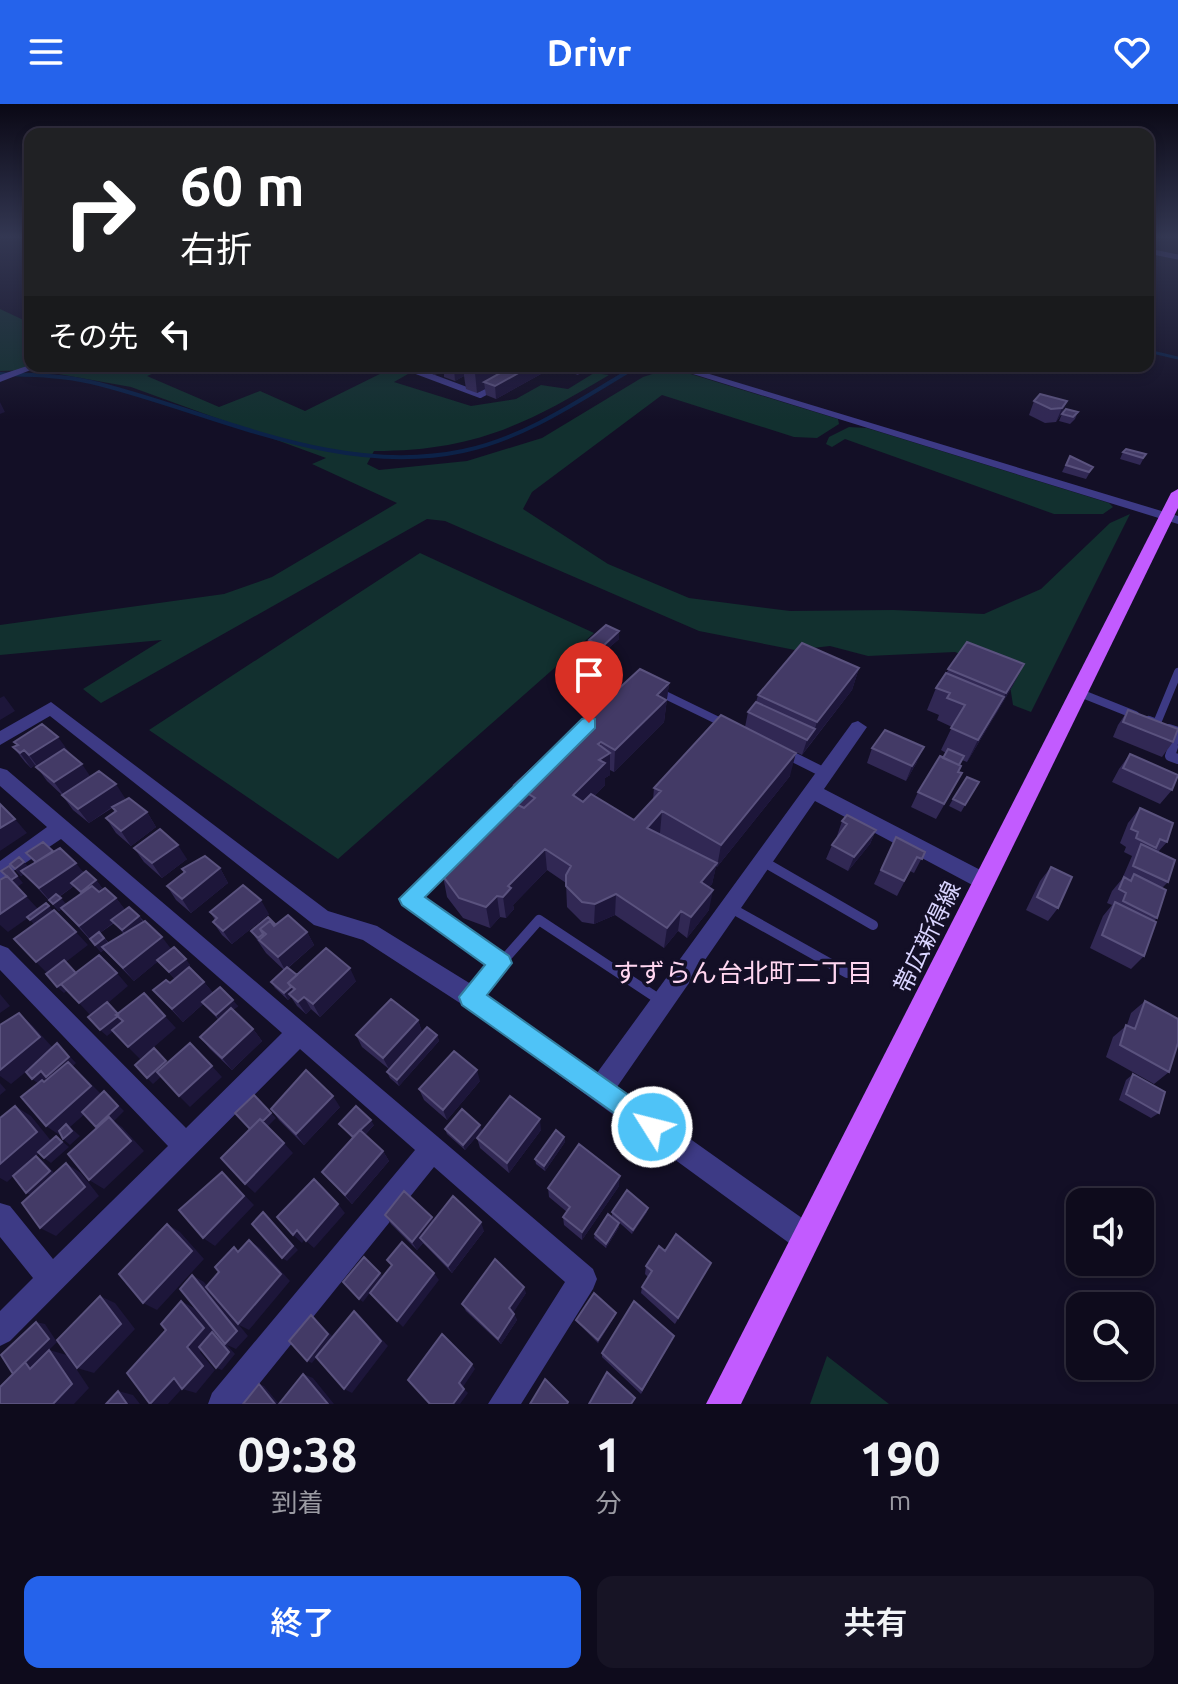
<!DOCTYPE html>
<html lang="ja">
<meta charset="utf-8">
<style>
:root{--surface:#0e0b1c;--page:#171425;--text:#f1f3f6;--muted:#9b9ba3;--line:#2e2b3b;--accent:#2563eb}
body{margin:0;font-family:Ubuntu,"Noto Sans JP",sans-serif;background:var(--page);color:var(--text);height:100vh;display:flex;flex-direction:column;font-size:30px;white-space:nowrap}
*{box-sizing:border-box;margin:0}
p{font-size:26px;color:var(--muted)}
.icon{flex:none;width:44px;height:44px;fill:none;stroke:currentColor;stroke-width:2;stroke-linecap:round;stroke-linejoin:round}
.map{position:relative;height:1300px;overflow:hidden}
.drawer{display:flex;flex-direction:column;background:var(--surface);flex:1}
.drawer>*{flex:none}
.top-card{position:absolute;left:24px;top:24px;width:1130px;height:244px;border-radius:16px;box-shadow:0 4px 12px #0003,0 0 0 2px var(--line);background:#202124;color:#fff;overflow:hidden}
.fabs{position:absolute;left:1066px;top:1084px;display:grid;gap:16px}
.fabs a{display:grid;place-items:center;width:88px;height:88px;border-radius:16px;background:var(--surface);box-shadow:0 4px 12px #0003,0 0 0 2px var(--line);font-size:40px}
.pin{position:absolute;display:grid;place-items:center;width:68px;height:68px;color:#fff;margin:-82px -34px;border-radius:50% 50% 50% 0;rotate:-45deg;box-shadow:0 0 8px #0007}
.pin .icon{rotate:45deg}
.me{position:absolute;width:88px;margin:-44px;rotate:306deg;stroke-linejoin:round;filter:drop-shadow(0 0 6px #0008)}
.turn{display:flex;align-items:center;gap:28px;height:168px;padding:0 24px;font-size:36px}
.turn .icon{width:104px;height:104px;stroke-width:2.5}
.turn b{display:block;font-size:56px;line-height:68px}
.then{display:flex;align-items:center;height:76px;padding:0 24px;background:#0003;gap:16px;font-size:30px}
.eta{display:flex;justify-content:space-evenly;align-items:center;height:136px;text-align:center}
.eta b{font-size:48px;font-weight:600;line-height:56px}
.cta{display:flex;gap:16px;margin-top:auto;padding:16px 24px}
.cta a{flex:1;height:92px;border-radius:16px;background:var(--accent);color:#fff;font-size:32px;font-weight:600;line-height:92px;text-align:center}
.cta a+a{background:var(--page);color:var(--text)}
header{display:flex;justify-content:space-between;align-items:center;height:104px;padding:0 24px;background:var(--accent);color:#fff;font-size:36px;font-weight:600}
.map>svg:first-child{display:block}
</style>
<header><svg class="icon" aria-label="menu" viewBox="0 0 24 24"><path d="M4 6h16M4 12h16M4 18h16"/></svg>Drivr<svg class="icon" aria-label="heart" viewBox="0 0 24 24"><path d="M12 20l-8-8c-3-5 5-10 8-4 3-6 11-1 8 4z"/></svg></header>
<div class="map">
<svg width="1178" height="1300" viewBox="0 0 1178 1300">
<rect width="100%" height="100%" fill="#130f26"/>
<path fill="#12302f" d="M0 205 30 219V262H171L147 272 219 303 260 287 305 307 396 262H422L394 278 471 302 516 295 541 281 568 285 594 269 609 271C525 321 474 347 374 347L367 360 379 366 467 357 542 334 643 273 671 264 838 315 839 320 817 334 794 333 662 291 532 388 523 405 608 460 689 494 790 507 893 506 984 510 1041 485 1110 419 1130 410 1031 608 1013 601 1008 569 955 548 868 552 830 542 795 546 699 527 445 417 427 415 101 599 83 585 162 536 0 551V521L224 490 272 473 397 399 312 360 326 354 131 283 36 266 0 267Z
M849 323 867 324 1109 399 1113 403 1103 410H1054L845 335 832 343 826 340 829 333Z
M420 449 594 529 338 755 149 626Z
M827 1252 889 1300H810Z"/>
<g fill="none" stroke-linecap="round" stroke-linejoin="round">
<path stroke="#0c2248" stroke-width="3" d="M1148 247 1178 254"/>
<path stroke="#0c2248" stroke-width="4" d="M0 270C30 271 61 271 91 278 212 307 335 374 463 347 526 334 583 294 637 262"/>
<path stroke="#3d3a85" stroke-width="5" d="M1148 147 1178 153"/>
<path stroke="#3d3a85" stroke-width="6" d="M426 262 416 267 480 291 495 283"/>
<path stroke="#3d3a85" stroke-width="8" d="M657 587 727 621
M1080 589 1135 611
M1149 616 1157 619 1178 568
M1169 624 1178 627 1172 645"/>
<path stroke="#3d3a85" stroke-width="10" d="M1173 643 1170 652 1178 655
M787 650 827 670
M764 758 873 821
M731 804 847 869
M501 859 410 795 522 685
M471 893 539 816 663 898"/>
<path fill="#3d3a85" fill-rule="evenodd" d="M30 261 41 262 0 278V271Z
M667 262H683L1178 412V420Z
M51 598 328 807 377 822 479 885 597 969 852 619 858 617 867 623 824 685 992 772 995 778 992 784 985 787 978 784 815 697 617 983 816 1124 820 1134 816 1144 806 1148 796 1144 463 901 363 836 314 821 50 612 0 641V627Z
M0 664 7 666 593 1165 597 1175 593 1185 521 1300H488L565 1178 434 1063 243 1300H208L212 1289 415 1046 300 945 10 1237 0 1242V1207L33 1174 0 1133V1099L10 1102 53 1155 168 1042 0 866V841L8 844 186 1024 282 929 61 735 0 776V757L47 723 0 682Z"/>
<path fill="#c25bff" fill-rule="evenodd" d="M1178 385V404L741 1300H706L1171 389Z"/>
</g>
<path fill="#312854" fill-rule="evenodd" d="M424 262H550V265L496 295 486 291 485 285 477 289 466 285 464 272 455 277 444 273V266L435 271 425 267Z
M567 262H591L578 271 567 267Z
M1034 297H1067L1061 311 1056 318 1045 319 1029 311Z
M1078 308 1075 315 1070 320 1059 317 1062 310Z
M1123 348 1146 350 1140 361 1120 355Z
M1070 352 1093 363 1086 375 1062 368Z
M619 535 602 550 589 544V536Z
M967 538 1024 560 1012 583 967 658 962 656 959 661 954 684 936 715 911 703 918 688 946 649 941 646 952 623 937 616 939 611 927 606 936 584Z
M859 564 852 586 802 651 746 624 790 672 717 763 716 762 712 780 709 783V806L687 834 678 827 664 844 615 811 594 820 582 818 567 803 566 779 547 766 513 801 514 805 506 814 500 813 490 824 463 814 447 793 443 772 516 702 514 681 669 579 664 618 614 668 610 666V671L605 674V681L594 692 634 716 653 696 654 684 745 623 748 608 756 598 758 591Z
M1128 606 1173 638 1162 653 1113 633 1118 621Z
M14 638 69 648 68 649 90 673 125 694 114 702 147 708 156 723 131 742 116 729 106 714 115 708 112 704 89 719 73 706 62 691 47 677 36 662 35 661 31 664 25 658 13 643 17 641Z
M872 644 917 658 906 677 867 659Z
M1130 650 1172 686 1160 700 1112 678 1119 665Z
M979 678 961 708 949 702 953 695Z
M1140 704 1167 738 1158 748 1168 778 1162 784 1157 814 1154 817 1144 852 1131 865 1090 844 1103 812 1112 801 1107 799 1112 787 1122 775 1132 752 1124 748 1126 743 1120 739 1128 719Z
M842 717 876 726 870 740 848 767 826 755 832 741 838 732H837Z
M896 733 925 748 914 769 910 767 897 792 874 780Z
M134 744 187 755 162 774 144 758Z
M53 748 96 776 102 784 98 787 116 794 125 806 139 812 171 845 190 861 174 874 158 857 134 877 104 846 101 848 62 805 59 807 24 770 21 772 10 760 28 763 35 759 26 749ZM74 782 81 790 66 801 59 793ZM114 819 124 830 109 839 100 829Z
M1051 763 1058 804 1048 817 1026 806 1040 777Z
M220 764 228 779 191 809 176 796 167 782 184 768 182 765Z
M210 808 269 810 232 840 222 831 213 818 215 816Z
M275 821 307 828 314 841 288 864 297 871 356 877 320 913 311 905 306 910 297 902 291 893 288 896 275 884 271 878 284 866 266 849 251 827Z
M204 878 213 889 238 902 233 906 253 925 262 937 232 966 210 945 200 933 219 916 203 900 183 918 153 886 170 879Z
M1145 897 1169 968 1154 980 1106 953 1113 933 1127 921 1131 909Z
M418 916 422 928 389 965 362 943 356 931Z
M437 931 439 937 399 982 390 974 387 968Z
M1133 970 1159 1009 1151 1014 1119 996 1126 976Z
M480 977 447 1016 424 996 419 985Z
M340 1003 304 1041 279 1016 271 1005Z
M339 1020 374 1021 365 1031 383 1047 389 1057 352 1100 322 1068 352 1034Z
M445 1025 482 1026 465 1046 447 1030Z
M541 1026 509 1069 480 1044 477 1034Z
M564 1033 565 1038 545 1067 536 1060 535 1055Z
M619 1082 582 1136 564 1121 563 1113 567 1108 549 1093 548 1084Z
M612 1108H647L632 1130 612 1112Z
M385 1111 432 1113 434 1117 484 1127 452 1169 423 1139 417 1146 391 1120Z
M619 1119V1123L606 1144 594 1134 595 1130Z
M665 1147 707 1166 675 1220 641 1189 642 1183 648 1173 645 1170 646 1162Z
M526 1189 513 1208 517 1216 501 1240 466 1207 462 1200Z
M615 1212 598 1239 577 1218 576 1216Z
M674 1232 641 1290 602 1253V1249Z"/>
<path fill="#1d163a" d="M434 262H443L444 266 435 271Z
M457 262H476L464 265V272L455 277 454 264Z
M485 262H526L484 278 485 285 477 289 475 269Z
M531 262H550V265L496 295 495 282Z
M582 262H587V265L578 271V264Z
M1067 297 1061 311 1056 318 1062 304Z
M0 298 5 308 0 310Z
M619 527V535L602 550V543Z
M1024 560 1012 583 995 612 1006 589Z
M859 564 852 586 810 640 817 618Z
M669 579 664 618 614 668 615 646 657 591Z
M4 592 15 607 0 616V594Z
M1004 593 992 616 967 658 978 636Z
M815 625 810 640 802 651 807 636Z
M58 633 69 648 40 666 29 651Z
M601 638 600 655 610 649V671L605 674V681L573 713V691L598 640Z
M924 643 917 658 906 677 912 662Z
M24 646 35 661 31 664 20 649Z
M796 649 790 672 717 763 721 741Z
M82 660 92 675 65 693 54 678Z
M116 680 125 694 89 719 78 705Z
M662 707 660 729 645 745 647 724Z
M147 708 156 723 131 742 121 727Z
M15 715 27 729 0 747V724Z
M876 726 870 740 848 767 854 753Z
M178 741 187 755 162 774 152 759Z
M545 745 547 766 513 801 514 805 506 814 503 793 508 782Z
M24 758 31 765 21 772 15 765Z
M76 759 87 773 71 779 74 782 51 798 39 784Z
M717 759 712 780 697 799 701 778Z
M9 762 23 779 17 783 10 776Z
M220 764 228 779 191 809 182 795Z
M96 776 102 784 87 795 81 788Z
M713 786 709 806 687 834 691 813Z
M616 790 615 811 594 820 595 800Z
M26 792 39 806 8 828 0 821V810Z
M497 792 500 813 490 824 486 803Z
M61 794 67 801 59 807 53 800Z
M116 794 127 808 91 836 79 822Z
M261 796 269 810 232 840 223 827Z
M49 802 55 809 37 823 30 816Z
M681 807 678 827 664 844 667 824Z
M139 812 144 819 127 832 122 826Z
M76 828 88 841 49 871 36 858Z
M307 828 314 841 285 866 278 853Z
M162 833 172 846 134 877 123 864Z
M104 834 110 841 101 848 95 841Z
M186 855 190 861 174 874 169 868Z
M350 864 356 877 320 913 313 900Z
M76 869 82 875 64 889 57 883Z
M117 869 128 882 108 899 125 918 107 932 100 926 91 912 79 899Z
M204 878 214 890 183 918 172 905Z
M291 883 294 889 289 890 291 893 288 896 284 889Z
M0 890 10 902 0 909Z
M304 893 311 905 306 910 298 898Z
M233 896 238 902 220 918 216 911Z
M19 909 33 922 54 945 11 980 0 972V966Z
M165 912 176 924 140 955 128 943Z
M418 916 422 928 389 965 383 954Z
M253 925 262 937 232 966 222 954Z
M437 931 439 937 399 982 397 976Z
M57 939 76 959 73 962 104 993 70 1023 80 1032 70 1041 63 1035 70 1024 61 1032 46 1022 53 978 47 974 39 980 32 975Z
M166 957 172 963 153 980 147 974Z
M212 962 222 973 190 1003 179 992Z
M477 966 480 977 447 1016 443 1006Z
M0 979 6 986 0 991Z
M104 987 124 1007 114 1017 122 1023 144 1047 104 1085 89 1076 103 1028 96 1023Z
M333 992 340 1003 304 1041 296 1030Z
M15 1002 31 1012 52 1038 36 1052 43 1057 57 1072 35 1093 26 1089 36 1052 7 1078 0 1074V1060Z
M271 1009 276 1014 257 1033 253 1027Z
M540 1015 541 1026 509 1069 507 1059Z
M371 1016 374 1021 357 1039 354 1034Z
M480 1021 482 1026 465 1046 463 1041Z
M56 1032 69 1043 51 1059 44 1054Z
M564 1033 565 1038 545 1067 544 1062Z
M284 1039 293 1049 255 1089 245 1080Z
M383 1047 389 1057 352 1100 345 1091Z
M66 1059 81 1069 99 1092 56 1132 40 1124Z
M222 1068 254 1101 215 1142 203 1134Z
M620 1072 619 1082 582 1136V1128Z
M338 1100 345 1109 314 1144 306 1137Z
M648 1104 647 1108 632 1130 633 1126Z
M263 1108 298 1146 287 1157 282 1154Z
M432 1113 436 1122 420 1134 423 1139 417 1146 412 1138Z
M481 1118 484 1127 452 1169 448 1162Z
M619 1119V1123L606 1144V1140Z
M167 1120 180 1128 204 1155 157 1206 143 1199Z
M297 1126 305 1135 302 1139 293 1131Z
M249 1136 260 1144 290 1177 249 1226 239 1221 248 1232 236 1245 227 1241 235 1250 222 1266 216 1264 215 1231 200 1248 215 1266 196 1289 182 1285 187 1243 181 1197 194 1204 216 1230 192 1171 204 1178 238 1220Z
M380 1169 383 1172 363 1198 359 1195Z
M434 1169 439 1176 403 1223 397 1217Z
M524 1183 526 1189 512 1211 509 1204Z
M100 1192 115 1199 135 1225 94 1269 77 1264Z
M354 1207 361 1213 388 1242 352 1289 344 1285Z
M616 1209 615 1212 598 1239V1236Z
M514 1210 517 1216 501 1240 498 1235Z
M311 1211 333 1233 312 1259 307 1257Z
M36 1218 45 1220 57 1238 23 1272Z
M49 1246 67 1251 89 1284 74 1300H53Z
M472 1260 475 1265 463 1283 459 1279Z
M303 1270 313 1274 334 1300H328Z
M174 1274 188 1278 168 1300H151Z
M259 1280 264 1282 279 1300H275Z
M464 1285 468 1289 460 1300H453Z
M118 1287 133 1291 140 1300H127Z"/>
<path fill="#433a66" stroke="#5a527e" stroke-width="2" d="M469 262H488L475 269 464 265Z
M513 262H531L495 282 484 278Z
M1040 290 1067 297 1062 304 1051 305 1034 297Z
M1066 305 1078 308 1073 313 1062 310Z
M1126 345 1146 350 1143 354 1123 348Z
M1070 352 1093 363 1089 368 1066 361Z
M606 521 619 527 602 543 589 536Z
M967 538 1024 560 1006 589 948 565Z
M802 539 859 564 817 618 758 591Z
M640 565 669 579 657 591 666 596 615 646 601 638 598 640 610 649 599 656 605 659 573 691 583 698 591 690 634 716 661 687 654 684 721 611 796 649 721 741 662 707 647 724 717 759 701 778 713 786 691 813 681 807 667 824 616 790 595 800 582 798 566 782V771L571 762 545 745 508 782 511 784 503 793 497 792 486 803 459 794 443 772 518 701 524 704 535 694 514 681Z
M946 569 1004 593 978 636 951 624 965 601 947 594 950 589 936 584Z
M756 598 815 625 807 636 748 608Z
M1128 606 1178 625 1173 638 1123 618Z
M42 620 58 633 29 651 24 646 20 649 13 643 18 641 14 638Z
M885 626 924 643 912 662 872 644Z
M64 645 82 660 54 678 36 663Z
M948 645 964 652 959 661 943 654Z
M1130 650 1178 671 1172 686 1123 664Z
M940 652 961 662 958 668 962 669 944 700 918 688Z
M99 667 116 680 78 705 62 691Z
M967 673 979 678 965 701 953 695Z
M129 694 147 708 121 727 106 714 116 707 112 703Z
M0 700 15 715 0 724Z
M1140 704 1173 719 1167 738 1160 735 1156 744 1136 734 1138 728 1131 725Z
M847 711 876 726 854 753 832 741 847 720 842 717Z
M160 725 178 741 152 759 134 744Z
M896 733 925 748 922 755 917 753 904 777 881 766Z
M43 738 53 747 36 758 26 749Z
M1141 740 1175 756 1168 778 1133 762Z
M60 744 76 759 39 784 21 767Z
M205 752 220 764 182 795 167 782 185 768 182 765Z
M19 753 24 758 15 765 10 760Z
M9 762 17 772 11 776 1 767Z
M1051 763 1072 773 1058 804 1037 793Z
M86 767 96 776 81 788 71 779Z
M1134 770 1166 786 1157 814 1123 797 1126 789 1119 785 1124 773 1131 777Z
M7 772 26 792 0 810V776Z
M243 781 261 796 223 827 213 818 217 814 210 808Z
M92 782 99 788 105 784 116 794 79 822 61 804Z
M56 790 61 794 53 800 49 796Z
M1115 798 1156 818 1144 852 1102 831Z
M46 799 49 802 30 816 27 813Z
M129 803 139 812 122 826 111 816Z
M54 806 76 828 36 858 14 835Z
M288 811 307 828 278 853 259 836 266 830 260 825 270 817 274 822Z
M268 813 275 820 274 821 270 817 260 825 263 830 258 834 251 827Z
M145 817 162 833 123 864 102 843Z
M99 828 104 834 95 841 90 835Z
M174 843 186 855 169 868 157 856Z
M326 844 350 864 313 900 304 893 298 898 289 890 295 885 288 879Z
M99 851 117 869 79 899 61 880Z
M64 856 76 869 57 883 46 870Z
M189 863 204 878 172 905 153 886 166 876 170 879Z
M287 863 297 871 288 879 291 883 284 889 271 878Z
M220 883 233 896 216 911 202 898Z
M144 889 165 912 128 943 112 926 123 917 116 911Z
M391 895 418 916 383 954 356 931Z
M1145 897 1178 915V939L1169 968 1120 941 1126 921 1135 925Z
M107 898 118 910 116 911 118 912 100 926 88 913Z
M231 904 253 925 222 954 200 933Z
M19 909 40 933 0 966V921Z
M427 923 437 931 397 976 387 968Z
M57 939 69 953 46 973 41 967 32 975 26 968Z
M190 939 212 962 179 992 157 968Z
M154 944 166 957 147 974 135 961Z
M454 947 477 966 443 1006 419 985Z
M68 958 91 982 46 1022 21 993 42 976 44 978Z
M306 966 333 992 296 1030 271 1005Z
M1133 970 1165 988 1159 1009 1126 990Z
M104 987 118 1002 96 1023 82 1008Z
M254 991 271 1009 263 1017 260 1015 250 1025 235 1009Z
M510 992 540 1015 507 1059 477 1034Z
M15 1002 37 1028 0 1060V1014Z
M356 1002 371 1016 353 1033 339 1020Z
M462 1005 480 1021 463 1041 445 1025Z
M109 1013 131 1037 89 1076 68 1050Z
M260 1015 284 1039 245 1080 221 1054Z
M66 1020 72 1027 63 1035 59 1027Z
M360 1026 383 1047 345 1091 322 1068Z
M556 1026 564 1033 544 1062 535 1055Z
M56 1032 62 1038 44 1054 38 1048Z
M579 1040 620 1072 582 1128 563 1113 570 1103 548 1084Z
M36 1052 50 1067 26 1089 13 1072Z
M66 1059 85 1083 40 1124 22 1099Z
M222 1068 244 1092 203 1134 179 1106Z
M314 1075 338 1100 306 1137 297 1126 293 1131 277 1113Z
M627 1086 648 1104 633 1126 612 1108Z
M404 1087 432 1113 412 1138 385 1111Z
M453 1092 481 1118 448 1162 420 1134Z
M263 1108 293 1142 282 1154 252 1120Z
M608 1110 619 1119 606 1140 595 1130Z
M167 1120 192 1147 143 1199 119 1170Z
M676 1130 711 1159 678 1214 642 1183 652 1167 646 1162 659 1142 665 1147Z
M249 1136 281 1170 238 1220 206 1183 219 1168 215 1163 234 1143 238 1148Z
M402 1138 434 1169 397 1217 370 1189 392 1161 387 1156Z
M364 1153 380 1169 359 1195 343 1178Z
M495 1155 524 1183 509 1204 514 1210 498 1235 462 1200Z
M192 1171 237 1227 225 1240 180 1185Z
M594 1189 616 1209 598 1236 576 1216Z
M100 1192 121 1220 77 1264 57 1236Z
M181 1197 204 1224 187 1243 203 1262 182 1285 174 1274 150 1300 127 1269 166 1226 161 1220Z
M634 1197 674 1232 642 1286 602 1249Z
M354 1207 381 1237 344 1285 316 1253Z
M311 1211 328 1230 307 1257 289 1237Z
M36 1218 49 1235 13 1270 1 1251Z
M212 1228 229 1248 216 1264 199 1243Z
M442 1230 472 1260 459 1279 464 1285 453 1300H430L408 1276Z
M49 1246 72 1280 53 1300H0V1283L25 1258 30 1265Z
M607 1268 635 1294 631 1300H589Z
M303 1270 328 1300H279Z
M545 1275 568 1298 567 1300H530Z
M259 1280 275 1300H243Z
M118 1287 127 1300H106Z"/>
<linearGradient id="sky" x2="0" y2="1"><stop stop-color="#0a0815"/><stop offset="0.42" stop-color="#333752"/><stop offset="1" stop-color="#333752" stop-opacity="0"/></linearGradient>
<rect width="1178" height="316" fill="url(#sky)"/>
<path fill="#4fc3f7" stroke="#337fa1" stroke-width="2" d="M589 613 595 615V624L425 793 509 852 512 859 487 891 661 1014 664 1023 661 1032 652 1036 462 901 459 893 485 861 402 801 399 795 582 615Z"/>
<g text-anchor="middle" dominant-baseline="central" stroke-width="7" stroke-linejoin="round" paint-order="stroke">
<g font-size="24" fill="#d9d4ff" stroke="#130f26">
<text transform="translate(927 833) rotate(-64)">帯広新得線</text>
</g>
<g font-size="26" fill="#ffd6f0" stroke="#130f26">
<text x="743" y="868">すずらん台北町二丁目</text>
</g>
</g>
</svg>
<div class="fabs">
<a><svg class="icon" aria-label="sound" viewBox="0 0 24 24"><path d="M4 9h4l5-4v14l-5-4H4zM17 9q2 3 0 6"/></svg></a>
<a><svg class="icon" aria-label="search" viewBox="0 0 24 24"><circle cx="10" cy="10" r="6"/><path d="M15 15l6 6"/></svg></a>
</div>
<div class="pin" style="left:589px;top:619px;background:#d93025"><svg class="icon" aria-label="arrive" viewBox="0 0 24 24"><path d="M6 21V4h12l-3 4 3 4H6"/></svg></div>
<svg class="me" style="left:652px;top:1023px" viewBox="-20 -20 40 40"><circle r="17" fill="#4fc3f7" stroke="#fff" stroke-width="3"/><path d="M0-11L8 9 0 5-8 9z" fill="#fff"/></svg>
<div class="top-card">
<div class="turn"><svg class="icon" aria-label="right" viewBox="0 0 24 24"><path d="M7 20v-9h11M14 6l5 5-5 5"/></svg><div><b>60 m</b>右折</div></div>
<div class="then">その先<svg class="icon" aria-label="left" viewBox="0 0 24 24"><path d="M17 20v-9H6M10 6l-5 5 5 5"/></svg></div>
</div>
</div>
<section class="drawer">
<div class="eta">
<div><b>09:38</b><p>到着</p></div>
<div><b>1</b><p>分</p></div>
<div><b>190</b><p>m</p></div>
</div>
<div class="cta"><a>終了</a><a>共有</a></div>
</section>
